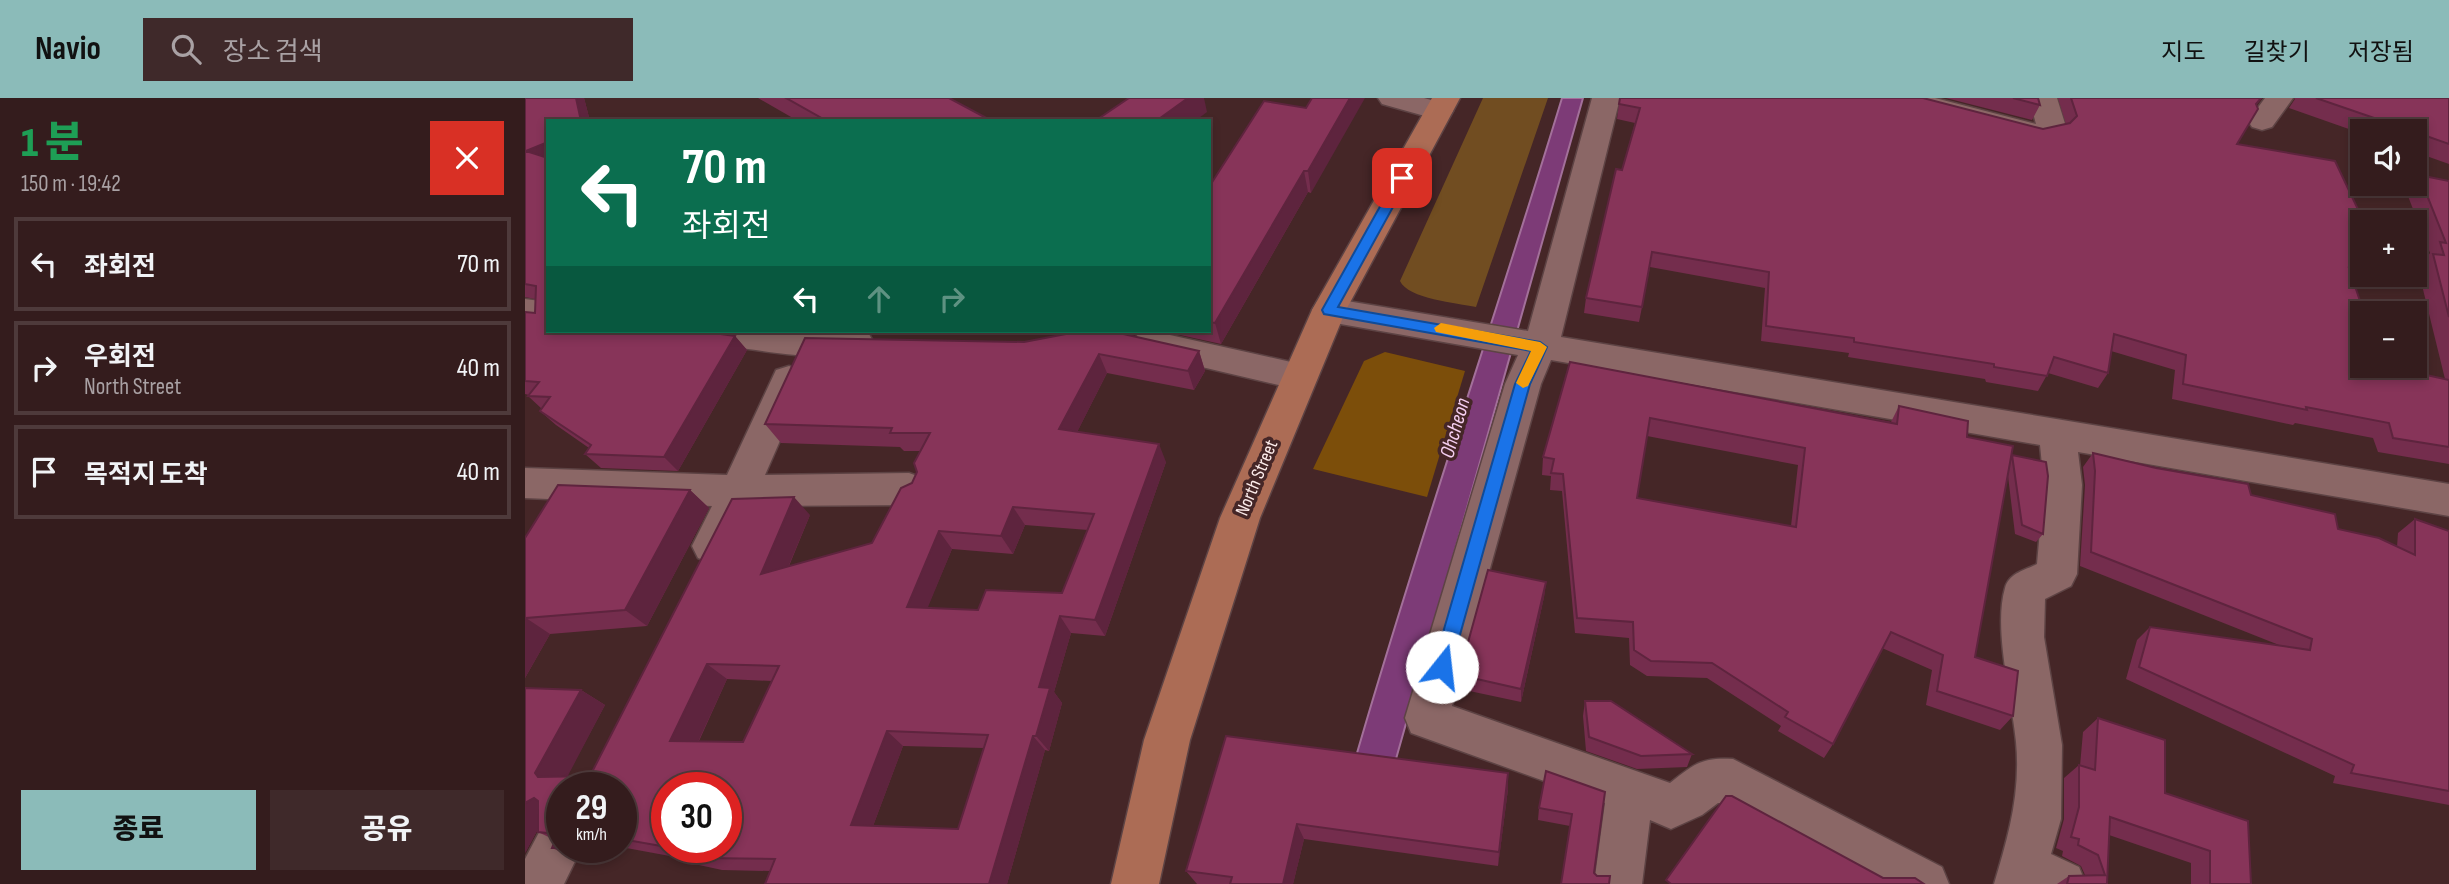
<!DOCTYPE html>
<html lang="ko">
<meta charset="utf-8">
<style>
:root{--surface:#341c1d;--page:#3f292a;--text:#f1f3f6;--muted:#a9a1a4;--line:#4e3a3b;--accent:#8bbbb9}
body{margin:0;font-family:"Sofia Sans Condensed","Noto Sans KR",sans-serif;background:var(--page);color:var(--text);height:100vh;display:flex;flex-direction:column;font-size:26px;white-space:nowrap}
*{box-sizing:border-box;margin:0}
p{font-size:23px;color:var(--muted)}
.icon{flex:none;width:38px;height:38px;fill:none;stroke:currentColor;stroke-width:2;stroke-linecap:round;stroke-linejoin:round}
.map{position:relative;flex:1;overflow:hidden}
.panel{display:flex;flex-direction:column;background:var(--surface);width:525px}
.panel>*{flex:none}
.top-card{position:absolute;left:21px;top:21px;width:665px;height:214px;border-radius:0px;box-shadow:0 4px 10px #0003,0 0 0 2px var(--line);background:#0b6e4f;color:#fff;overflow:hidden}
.buttons{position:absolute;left:1825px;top:21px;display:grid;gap:14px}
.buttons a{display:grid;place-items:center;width:77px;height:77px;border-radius:0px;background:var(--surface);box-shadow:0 4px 10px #0003,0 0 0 2px var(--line);font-size:35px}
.speed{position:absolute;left:21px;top:674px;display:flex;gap:14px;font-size:35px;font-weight:700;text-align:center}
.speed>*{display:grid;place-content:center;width:91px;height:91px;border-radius:50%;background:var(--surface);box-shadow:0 4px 10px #0003,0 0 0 2px var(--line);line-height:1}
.speed small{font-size:18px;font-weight:400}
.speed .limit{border:10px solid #d22;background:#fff;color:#111}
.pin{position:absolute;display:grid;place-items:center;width:60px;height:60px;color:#fff;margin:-30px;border-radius:14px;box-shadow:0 4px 10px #0006}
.me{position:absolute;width:77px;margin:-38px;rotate:16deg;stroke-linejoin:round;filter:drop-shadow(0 0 5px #0008)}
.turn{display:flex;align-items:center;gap:24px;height:147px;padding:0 21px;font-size:32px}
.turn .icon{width:91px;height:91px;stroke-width:2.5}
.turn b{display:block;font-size:49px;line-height:60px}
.lanes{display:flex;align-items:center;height:66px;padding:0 21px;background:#0003;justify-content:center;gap:35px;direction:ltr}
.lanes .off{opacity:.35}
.round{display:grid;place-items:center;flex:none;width:74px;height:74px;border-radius:0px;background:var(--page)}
.head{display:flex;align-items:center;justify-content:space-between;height:119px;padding:0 21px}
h1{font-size:42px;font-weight:800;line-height:52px;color:#1e9e55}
.action{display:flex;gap:14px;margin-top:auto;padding:14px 21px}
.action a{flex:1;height:80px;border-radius:0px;background:var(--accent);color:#111;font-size:28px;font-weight:800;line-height:80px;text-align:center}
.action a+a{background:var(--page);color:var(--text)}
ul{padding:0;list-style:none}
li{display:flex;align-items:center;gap:21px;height:94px;margin:0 14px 10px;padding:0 7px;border:4px solid var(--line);border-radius:0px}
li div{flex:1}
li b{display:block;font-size:26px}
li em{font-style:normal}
header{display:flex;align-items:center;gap:42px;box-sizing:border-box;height:98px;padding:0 35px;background:var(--accent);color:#111}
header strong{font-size:33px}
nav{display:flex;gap:38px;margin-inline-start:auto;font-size:24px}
.search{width:490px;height:63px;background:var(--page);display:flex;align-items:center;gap:18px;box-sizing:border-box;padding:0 24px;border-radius:0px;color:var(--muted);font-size:26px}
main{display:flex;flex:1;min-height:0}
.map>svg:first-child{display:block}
</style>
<header>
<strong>Navio</strong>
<div class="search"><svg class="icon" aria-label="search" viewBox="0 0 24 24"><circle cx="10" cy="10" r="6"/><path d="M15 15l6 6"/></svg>장소 검색</div>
<nav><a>지도</a><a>길찾기</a><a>저장됨</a></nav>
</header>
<main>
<section class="panel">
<div class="head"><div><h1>1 분</h1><p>150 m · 19:42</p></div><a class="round" style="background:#d93025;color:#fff"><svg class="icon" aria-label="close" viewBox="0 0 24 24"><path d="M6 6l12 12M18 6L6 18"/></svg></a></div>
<ul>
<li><svg class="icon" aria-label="left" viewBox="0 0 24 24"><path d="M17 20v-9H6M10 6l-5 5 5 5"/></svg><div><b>좌회전</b></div><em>70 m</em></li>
<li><svg class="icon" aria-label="right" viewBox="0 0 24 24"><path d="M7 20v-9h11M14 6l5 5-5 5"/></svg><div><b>우회전</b><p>North Street</p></div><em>40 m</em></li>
<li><svg class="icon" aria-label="arrive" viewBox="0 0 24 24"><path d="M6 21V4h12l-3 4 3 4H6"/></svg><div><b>목적지 도착</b></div><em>40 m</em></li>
</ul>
<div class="action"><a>종료</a><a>공유</a></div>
</section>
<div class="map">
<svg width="1924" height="786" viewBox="0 0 1924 786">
<rect width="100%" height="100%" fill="#452627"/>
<path fill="#714d21" d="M958 0H1023L951 209C932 205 883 201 875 183Z"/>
<path fill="#7c4e0a" d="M860 254 940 273 902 399 788 371 839 263Z"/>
<path fill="#7d3b77" stroke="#a3709a" stroke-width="2" d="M1037 0H1058L869 668 830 662C894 440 970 221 1037 0Z"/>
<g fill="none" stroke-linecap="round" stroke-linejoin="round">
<defs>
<path id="minor" d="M853 0H899L924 7 928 13 924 19 914 22 857 6Z
M1067 0H1095L1036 239 1924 386V418L1553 354 1557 387 1552 476 1546 488 1520 501 1519 539 1537 647 1536 721 1526 756 1554 769 1561 786H1469C1483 739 1496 695 1491 644 1487 601 1468 531 1480 490 1484 475 1500 472 1512 466L1519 387 1515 347 1026 262 1016 286 927 608 1145 685C1169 666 1177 659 1208 661L1417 769 1424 786H1351L1203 705H1193L1177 717 1146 731 1125 722 1117 786H1069L1080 705 886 635 880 620 980 286 993 257 804 224 792 220 787 212 792 204 804 200 1003 233Z
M1363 0H1410L1511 26 1504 0H1532L1542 32 1537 38 1511 44 1367 6Z
M1740 0H1768L1747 29 1737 32 1727 29 1723 23Z
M0 201 23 204V228L0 225Z
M163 233H333L344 236 349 245 344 254C302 267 225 250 180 245L168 242Z
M627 233 775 266 788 270 793 279 788 288 775 292 613 254 608 245 613 236Z
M264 268 277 272 282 281 240 377 384 375 398 380 403 391 398 402 384 407 226 408 201 460 187 465 173 460 167 448 187 408 0 400V370L202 377 251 272Z
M37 716V749H57L39 786H0V761L20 723Z"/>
<path id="major" d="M907 0H935L821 212 735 420 665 642 634 786H586L619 642 695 420 787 212Z"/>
</defs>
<use href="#minor" stroke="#5d4344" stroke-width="3"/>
<use href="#major" stroke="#5d4344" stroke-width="3"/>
<use href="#minor" fill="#8b6766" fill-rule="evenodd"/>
<use href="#major" fill="#ac6c55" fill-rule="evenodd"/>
</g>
<path fill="#742d4d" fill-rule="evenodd" d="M0 0H59L65 23H23V233L210 238 222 252 153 373 76 370 60 356 64 350 31 327 15 313 17 311 3 298 4 297 0 296V214L10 215V201L0 199Z
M233 0H424L467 23H273Z
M1421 0H1513L1515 7 1507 22Z
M1533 0H1737L1731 7 1712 46 1838 124V177H1861L1849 190 1830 188 1838 268 1920 281 1893 171 1902 162 1901 160 1905 155 1881 93 1887 86H1890V82L1894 77 1924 83V366L1853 354 1848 340 1770 325 1768 327 1647 301 1650 272 1586 253 1583 275 1573 290 1523 275 1513 293 1461 284 1460 281 1323 259 1324 255 1236 243 1240 190 1125 169 1114 224 1059 215 1061 200 1110 25 1092 21 1094 6 1518 31 1541 26Z
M1769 0H1924V66L1890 54V33H1838V36L1764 10 1770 1Z
M781 10 786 95 783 94 696 246 637 233H684V89Z
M280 240 674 253 680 273 669 292 582 275 552 334 641 364 580 538 546 535 529 594 537 605 524 653 520 652 482 786H240L245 773 197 772 174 767 161 761 96 749V690L37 749H76L70 762H54L27 750 30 742 13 734V731L0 755 56 592 80 607 42 678H65L285 417 264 468 347 445 387 385 392 374 396 353H379L375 349 256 345 240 326ZM500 427 563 432 537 495 453 512 402 510 427 451 488 456ZM202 581 247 583 218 644 174 643ZM378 648 459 650 433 731 348 728Z
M1045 264 1366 324 1374 308 1442 339 1486 358 1487 357 1518 436 1511 444 1490 436 1483 378 1450 559 1488 618 1475 632 1401 607 1407 572 1357 550 1308 646 1299 660 1253 633 1256 628 1182 580 1122 578 1105 567 1104 540 1050 535 1037 393 1025 392 1026 378 1017 377 1018 359ZM1122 338 1273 367 1266 428 1112 400Z
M1568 355 1726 397 1813 431 1872 449 1873 435 1890 421 1924 433V707L1808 685 1810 678 1601 581 1612 542 1625 529 1759 549 1555 468 1560 387 1558 369Z
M165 392 184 410 122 528 25 536 0 580V440Z
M1021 484 1019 499 996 604 935 591 934 577Z
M1060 603 1167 656 1162 669 1112 671 1061 653 1058 618Z
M1573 620 1640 695 1726 786H1666V765L1584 737 1582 786H1532L1544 778 1560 777 1556 768 1537 758 1538 753 1531 750 1539 721V680L1554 667 1555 668 1558 634Z
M701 638 983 691 973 768 779 741 768 786H672L661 773Z
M1080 694 1069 775 1072 778 1036 786 1045 728 1013 722 1014 710Z"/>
<path fill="#5e243e" d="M51 0H59L65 23H56Z
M663 0H679L682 14 670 23H631Z
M825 0H840L786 95 783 73Z
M23 44V64L1 53Z
M779 73 783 94 696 246 690 225Z
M210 238 222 252 153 373 139 359Z
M674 253 680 273 669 292 663 273Z
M574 256 582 275 544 350 534 331Z
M634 346 641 364 580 538 570 522Z
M165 392 184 410 122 528 100 512Z
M269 399 285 417 253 493 236 476Z
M488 409 500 427 488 456 476 438Z
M414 433 427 451 396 526 382 509Z
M1021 484 1019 499 996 604V591Z
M535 518 546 535 529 594 537 605 524 653 511 638 514 589Z
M1 520 25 536 0 580V521Z
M182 566 202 581 167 657 145 643Z
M56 592 80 607 37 689 13 679 10 675Z
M362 633 378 648 344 739 326 727Z
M508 638 520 652 482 786H464Z
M983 675V691L973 768 974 754Z
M9 700 36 714 18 722 0 755V705Z
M772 726 779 741 768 786H758Z
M44 749H76L70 762 43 750Z"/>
<path fill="#873459" stroke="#5e243e" stroke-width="2" fill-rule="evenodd" d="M0 0H51L56 23H23V44L1 53 23 60V233H174L210 238 139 359 60 356 66 347 15 313 25 299 3 298 14 284 0 283V214L10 215 11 188 0 186Z
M261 0H424L467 23H302Z
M604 0H663L631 23H570Z
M787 0H825L783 73H779L690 225 684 224V89L739 3 781 10Z
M1095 0H1398L1518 31 1545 25 1552 18 1546 0H1736L1731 6 1733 11 1712 46 1810 63 1839 124H1838V172L1824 170 1839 215H1838V268H1861L1924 282V349L1868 340 1864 325 1781 309 1782 312 1658 286 1661 257 1589 236 1583 275 1529 259 1522 278 1469 269V266L1329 244V240L1241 228 1244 174 1127 154 1117 209 1061 200 1091 71 1097 72 1115 10 1094 6Z
M1488 0H1513L1515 7Z
M1791 0H1924V46L1890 34V33H1887Z
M1894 77 1924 83V219L1908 156 1919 157 1915 144 1921 145Z
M585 233 674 253 663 273 574 256 534 331 634 346 570 522 535 518 514 589 525 590 511 638H508L464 786H240L250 761 175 760 150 755 153 751 96 741V690H37V749H44L43 750H27L33 736 13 734V703L9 700 0 705V590L56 592 10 675 13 679 65 678 207 401 269 399 236 476 347 445 376 390 387 385 392 374 389 365 405 335H365L367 330 240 326 280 240 499 244 541 236ZM488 409 569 416 537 495 461 492 453 512 382 509 414 433 476 438ZM182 566 254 568 218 644 145 643ZM362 633 463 637 433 731 326 727ZM142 690H201V749H142Z
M1045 264 1372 326 1374 308 1443 323 1442 339 1488 348 1450 559 1493 573 1488 618 1412 593 1418 557 1366 534 1308 646 1260 619 1263 614 1187 565 1126 563 1109 552 1108 524 1052 520 1038 376 1026 375 1029 361 1018 359ZM1125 320 1280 350 1271 429 1112 400Z
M1568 355 1631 370 1723 386 1726 397 1810 416 1813 431 1854 440 1890 457V421L1924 433V693L1826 675 1829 667 1614 569 1625 529 1785 552 1787 541 1566 454 1570 373Z
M1487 357 1521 364 1523 378 1518 436 1497 427Z
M33 387 165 392 100 512 1 520 0 521V440Z
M963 472 1021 484 996 591 934 577Z
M1060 603H1086L1167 656 1116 658 1064 639Z
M1573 620 1640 642V695L1723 723 1726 786H1685V753L1585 719 1582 786H1542L1544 778 1580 777 1573 757 1553 747 1554 741 1546 739 1554 709V667L1570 672Z
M701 638 983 675 974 754 772 726 758 786H705L707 779 661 773Z
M1021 673 1080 694 1069 775 1072 778H1085L1084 786H1036L1047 716 1014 710Z
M1201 698H1207L1358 780H1390L1399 786H1146L1141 782Z"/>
<path fill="#1a73e8" stroke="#114b97" stroke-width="2" d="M877 76 884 80 813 209 1015 244 1022 249 1005 286 926 569 923 574 917 577 911 574 908 569 990 286 1006 253 799 216 797 212 871 80Z"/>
<path fill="#f59e0b" d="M916 225 1015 244 1022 249 1003 288 998 290 991 285 1006 253 911 234 909 230Z"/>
<g text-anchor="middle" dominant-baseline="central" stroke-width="7" stroke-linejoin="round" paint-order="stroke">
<g font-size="19" fill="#fdeceb" stroke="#452627">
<text transform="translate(732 380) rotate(-67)">North Street</text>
</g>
<g font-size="21" font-style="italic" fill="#f5cff0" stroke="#452627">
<text transform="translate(930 330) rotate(-74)">Ohcheon</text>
</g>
</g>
</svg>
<div class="buttons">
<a><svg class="icon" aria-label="sound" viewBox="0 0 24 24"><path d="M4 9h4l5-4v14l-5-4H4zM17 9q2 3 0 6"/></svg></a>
<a>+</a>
<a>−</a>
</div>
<div class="speed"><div>29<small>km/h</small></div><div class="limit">30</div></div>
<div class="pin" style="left:877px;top:80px;background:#d93025"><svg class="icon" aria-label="arrive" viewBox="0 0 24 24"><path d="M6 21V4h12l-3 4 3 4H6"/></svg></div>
<svg class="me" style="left:917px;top:569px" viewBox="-20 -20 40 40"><circle r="19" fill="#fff"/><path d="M0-13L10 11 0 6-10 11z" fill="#1a73e8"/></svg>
<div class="top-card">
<div class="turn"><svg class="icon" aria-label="left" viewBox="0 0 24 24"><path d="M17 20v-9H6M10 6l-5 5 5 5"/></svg><div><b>70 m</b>좌회전</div></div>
<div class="lanes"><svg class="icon" aria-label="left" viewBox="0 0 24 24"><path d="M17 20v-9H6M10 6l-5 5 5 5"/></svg><svg class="icon off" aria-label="ahead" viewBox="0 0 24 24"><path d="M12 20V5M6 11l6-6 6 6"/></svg><svg class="icon off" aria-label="right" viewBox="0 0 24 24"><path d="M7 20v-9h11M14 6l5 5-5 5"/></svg></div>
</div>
</div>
</main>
